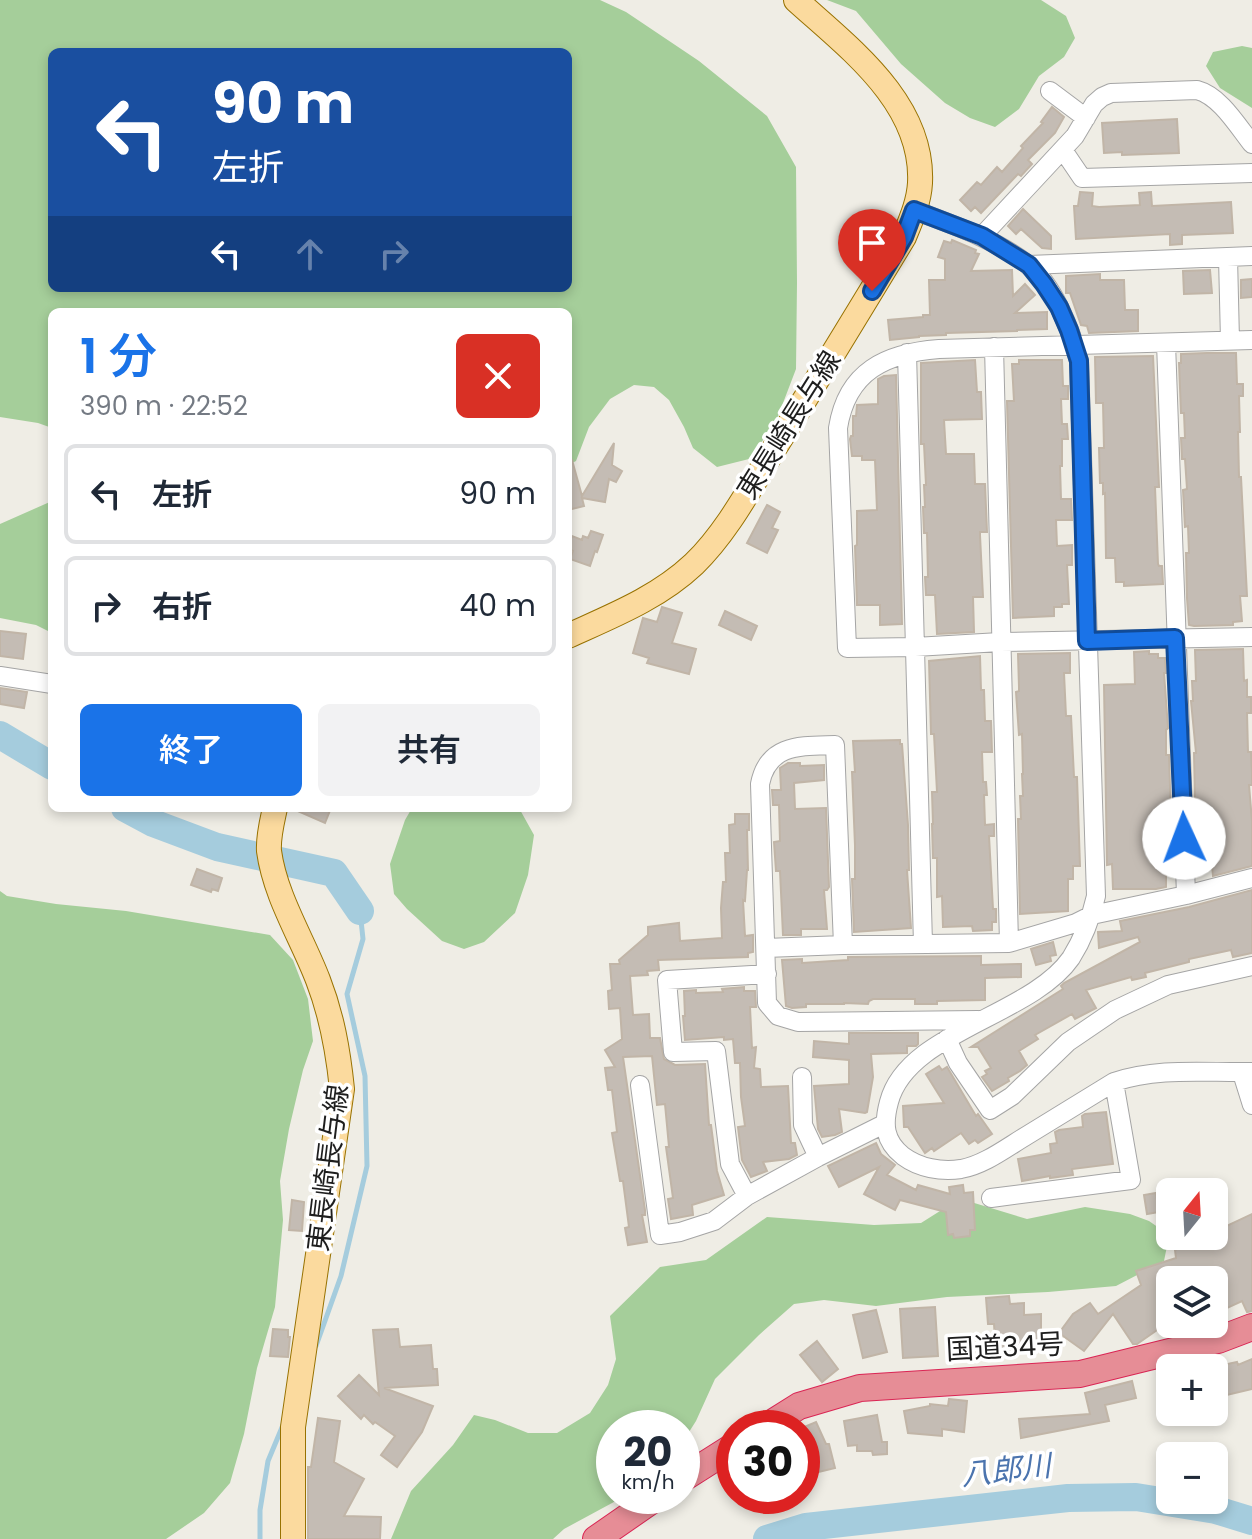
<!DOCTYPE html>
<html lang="ja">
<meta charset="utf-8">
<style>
:root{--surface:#fff;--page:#f2f2f3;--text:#1f2937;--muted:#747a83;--line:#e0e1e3;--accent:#1a73e8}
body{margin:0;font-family:Poppins,"Noto Sans JP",sans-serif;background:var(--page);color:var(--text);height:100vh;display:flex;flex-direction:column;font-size:30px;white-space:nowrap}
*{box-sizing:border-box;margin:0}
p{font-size:26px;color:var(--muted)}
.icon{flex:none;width:44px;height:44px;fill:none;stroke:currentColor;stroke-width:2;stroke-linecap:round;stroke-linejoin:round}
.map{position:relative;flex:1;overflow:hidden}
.details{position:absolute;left:48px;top:308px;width:524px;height:504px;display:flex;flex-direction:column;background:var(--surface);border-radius:12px;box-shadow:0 4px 12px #0003}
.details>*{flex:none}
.guide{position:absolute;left:48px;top:48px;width:524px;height:244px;border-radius:12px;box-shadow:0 4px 12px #0003;background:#1a4fa0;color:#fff;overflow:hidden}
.needle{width:52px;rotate:18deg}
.tools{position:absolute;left:1156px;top:1178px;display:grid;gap:16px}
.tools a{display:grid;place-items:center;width:72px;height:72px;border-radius:12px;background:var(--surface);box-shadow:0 4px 12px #0003;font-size:40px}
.speed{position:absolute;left:596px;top:1410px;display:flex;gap:16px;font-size:40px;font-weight:700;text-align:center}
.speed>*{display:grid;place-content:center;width:104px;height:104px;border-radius:50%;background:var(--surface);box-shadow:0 4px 12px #0003;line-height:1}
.speed small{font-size:20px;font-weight:400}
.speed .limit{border:12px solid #d22;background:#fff;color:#111}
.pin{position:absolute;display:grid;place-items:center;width:68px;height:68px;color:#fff;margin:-82px -34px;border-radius:50% 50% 50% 0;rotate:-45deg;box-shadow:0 0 8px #0007}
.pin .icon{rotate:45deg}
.me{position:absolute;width:88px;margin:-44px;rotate:358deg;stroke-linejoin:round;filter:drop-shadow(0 0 6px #0008)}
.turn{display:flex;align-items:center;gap:28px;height:168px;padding:0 32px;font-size:36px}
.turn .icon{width:104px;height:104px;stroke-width:2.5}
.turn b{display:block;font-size:56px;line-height:68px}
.lanes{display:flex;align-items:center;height:76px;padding:0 32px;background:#0003;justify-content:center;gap:40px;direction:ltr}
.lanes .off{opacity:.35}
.round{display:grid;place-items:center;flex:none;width:84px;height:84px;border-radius:12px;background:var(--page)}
.headline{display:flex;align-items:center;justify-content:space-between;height:136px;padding:0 32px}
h1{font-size:48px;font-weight:600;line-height:60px;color:var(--accent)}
.button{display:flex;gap:16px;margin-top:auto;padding:16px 32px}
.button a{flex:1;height:92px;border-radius:12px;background:var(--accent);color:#fff;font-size:32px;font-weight:600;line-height:92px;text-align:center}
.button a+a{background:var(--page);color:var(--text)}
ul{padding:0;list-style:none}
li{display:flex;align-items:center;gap:24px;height:100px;margin:0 16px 12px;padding:0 16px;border:4px solid var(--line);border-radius:12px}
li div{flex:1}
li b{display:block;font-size:30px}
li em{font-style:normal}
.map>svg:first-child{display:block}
</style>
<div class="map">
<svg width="1252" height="1539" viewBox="0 0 1252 1539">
<rect width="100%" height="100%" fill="#efede5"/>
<path fill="#a5ce9a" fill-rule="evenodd" d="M0 0H600L626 12 699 61 767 116 796 167 797 283 796 369 775 424 749 459 717 467 693 448 684 427 669 400 654 387 634 385 610 399 589 427 576 461 568 465V312H52V428L38 423 0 417ZM52 52H568V288H52Z
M827 0H1041L1066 16 1075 38 1064 57 1039 76 1019 109 995 127 970 118 945 103 901 64 856 11Z
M1242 46 1252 48V108L1220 88 1206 66 1213 52Z
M52 501V633L36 625 0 618V524Z
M412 808H519L534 835 528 875 515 913 484 942 464 949 442 941 407 909 394 894 390 864 405 820Z
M0 891 7 896 56 904 126 911 270 935 293 960 308 999 313 1041 303 1070 289 1129 280 1181 283 1220 275 1307 257 1368 244 1434 230 1483 204 1513 166 1539H0Z
M971 1202 1027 1219 1085 1207 1130 1214 1149 1221 1162 1230 1168 1241 1164 1261 1116 1286 1048 1292 947 1297 876 1306 824 1300 794 1304 759 1335 715 1379 696 1421 682 1443V1428H614V1496H625L564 1529 553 1539H391L411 1491 453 1445 474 1415 495 1420 528 1433H557L590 1413 608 1385 616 1359 610 1316 660 1267 706 1260 767 1217 874 1225 921 1223 940 1211Z"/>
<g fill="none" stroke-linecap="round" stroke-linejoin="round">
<path stroke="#a5ccdd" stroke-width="5" d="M316 1346 341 1276 367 1166 365 1076 347 994 363 939 360 911
M260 1539V1510L268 1461 283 1425"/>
<path stroke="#a5ccdd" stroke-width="28" d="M0 735 52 766
M125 808 153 823 217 847 334 873 360 911
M767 1539 806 1527 1068 1498 1136 1497 1216 1510 1252 1521"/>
</g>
<path fill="#c4bcb4" stroke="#c1b5a7" stroke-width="2" d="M1052 107 1064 117 1055 133 1028 160 1032 164 1021 176 1018 174 981 213 975 207 971 211 960 200 977 182 981 185 997 167 1002 172 1023 148 1021 146 1043 123 1041 122Z
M1177 119 1179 153 1122 155V152L1104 153 1102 123Z
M1080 192 1093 193 1092 206 1099 207 1140 205 1139 193 1151 192 1152 206 1231 202 1233 233 1182 235V244L1170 245V234L1076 239 1074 206H1078Z
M1023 209 1051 236V249L1042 248 1021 229 1016 234 1008 226Z
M952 240 976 250 975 253 979 254 971 271 1012 270 1013 296 1025 284 1035 295 1015 313 1047 312V329L1017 330V331L946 333V335L919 336V337L890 340 888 320 923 317V315H930L929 280H945V259L938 257 944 241 951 243Z
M1210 270 1212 293 1184 294 1183 271Z
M1100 274V280H1124L1125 310H1138V331L1089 333 1087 326 1081 325 1070 293H1066V276Z
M1252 279V297L1241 298V280Z
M1207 353H1236L1237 384H1243V396H1239L1240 432H1238L1239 477H1241L1247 596H1240L1242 621 1233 622V625L1194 626 1189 625 1187 598 1186 553H1189L1188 526 1185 527 1183 490 1187 489 1185 459H1182L1181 438H1185L1184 413H1181L1179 363H1181V354Z
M1153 356 1159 487H1155L1158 564 1159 566H1162L1163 584 1124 586V582H1116L1115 558H1106L1105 493 1103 494V483H1100L1099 448H1104L1103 403H1096L1095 357Z
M975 360 977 392H981L982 419 944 420 946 454H974L975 484H985L987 532H980V535L983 597H973L974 632 937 634 935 595H926L925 577H928L927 533H924L923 507H925L924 485H926L924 444H921V363Z
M1019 360H1062L1063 386H1068V399H1061L1062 424H1067L1068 439H1062V466H1060L1061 499H1071L1072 520H1056L1057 546 1072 545V565H1067L1069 604H1062V607H1054V616L1013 618 1007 401H1014L1012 364H1019Z
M896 375 902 624 880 625V605H857L855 546 857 545V511L877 510 875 460H862V456H852L850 439 851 436H853V416H856L857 405 878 404V379L884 376Z
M614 443 612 465 622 471 616 482 609 479 605 502 582 498 584 506 568 510V460H572L582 496Z
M767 505 780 512 772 528 778 530 767 553 747 543Z
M591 531 603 535 597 552 595 551 590 566 570 559 573 551 568 548 572 536 582 540 583 536 588 538Z
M662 607 682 613 672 643 696 649 689 674 647 663 649 658 633 653 643 618 657 622Z
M725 611 757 626 751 640 719 625Z
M0 631 26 634 23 659 0 656Z
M1243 649 1244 681 1247 680V697H1251V713H1247L1248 752H1251L1252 773V785H1249L1252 821V866L1213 876 1210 844H1196L1194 753H1196L1191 701H1193L1192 681H1196L1195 650Z
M1149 651V654H1158V658H1165L1166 673H1164L1168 728 1166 730V755H1169L1171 818H1167L1169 872H1166V887L1156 889H1113L1112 864 1107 865 1104 685 1135 684 1134 652Z
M1070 653V673H1064L1066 716H1071L1074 777H1077L1080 866H1073V879H1068V911L1020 914 1018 819H1021L1020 796H1023L1022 774H1023L1022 734 1019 735 1016 692 1019 691V687L1018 654Z
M980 656 981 690H984L985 721H991L992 752H982L983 782H986L987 795H984L985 825 994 824V836H989L993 909H996V922H992V930L973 931 972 926 943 927 942 896 937 897V858H933L932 824H933L932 792H937L934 734H931L929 661Z
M0 688 27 692 24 708 0 704Z
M900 740V744H902L908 825 909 870H907L911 928 854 932 852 879H855V845L852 772H855L853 741Z
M788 763H800V766L824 765V780L794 783 795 809 826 808 829 887 827 890H824L827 929H801V935H783L780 871H776L774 842 780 841 779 805H773L772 790H781L780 768Z
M291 808H331L325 823Z
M735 814H749V830H747L748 870H747L745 901 743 900 745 936 753 935V952L748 953V957L658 960 659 970 647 971 648 975 630 976 633 1015 649 1014 650 1038H660L664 1059 675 1065 705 1064 709 1125H711L717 1171 724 1195 692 1205 693 1215 671 1219 668 1199 673 1198 666 1147H669L665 1104 657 1105 652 1056 623 1057 645 1210V1215H642L647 1242 628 1245 625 1228 629 1227 623 1181H620L612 1133 617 1132 612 1090H608L605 1068 615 1067 605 1050 622 1039 620 1008 609 1009 608 991 612 990 610 964H620L619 960 648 935V927L679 923 680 941 722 938 721 908 723 882H726L725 853H730L729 825 735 824Z
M197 869 222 878 218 891 212 889 211 892 191 885Z
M1252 890V953L1233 957 1231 950 1189 959V962L1145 973 1146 977 1132 980 1131 977 1086 990 1096 1008 1075 1019 1072 1014 1035 1035 1038 1039 1019 1051 1027 1065 1020 1071 1008 1078 1009 1081 992 1091 982 1077 987 1074 985 1071 991 1068 978 1047H971L1063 989 1061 986 1064 983 1140 942 1138 937 1099 948 1098 932 1122 931 1120 921 1189 907Z
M1053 942 1056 955 1050 956 1051 961 1036 965 1031 949Z
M981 956V965L1021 964V977L985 978V1000L937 1001V1004H915V999H873L869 1001 868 1004 844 1003V1004H806V1007L792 1008 786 1006 782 960 802 959V963L848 960V957Z
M744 987V991H755L756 1007H750L752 1048 756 1047 754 1068 760 1069 761 1087 788 1086 791 1143H795L797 1155 789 1159 763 1162 767 1171 751 1177 742 1160 738 1127 745 1126 741 1097 740 1063H735L733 1039 724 1040V1037L685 1040 683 1016H685L684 991 696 990V993L723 992 722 989Z
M849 1033H918V1044L916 1046H907V1053L871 1054 873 1077 867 1112 865 1113 839 1109 842 1132 835 1135 822 1137 818 1129 814 1086 849 1084V1060L813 1057 814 1041 849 1044Z
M939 1066 942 1070 947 1067 976 1116 978 1114 992 1134 978 1143 975 1140 969 1144 961 1133 934 1151 932 1148 925 1153 908 1127H904L903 1106 944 1103 926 1074Z
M1106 1112 1113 1164 1072 1169 1073 1175 1050 1178V1176L1022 1181 1018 1159 1051 1153 1050 1144 1057 1143 1055 1132 1059 1130 1083 1127 1082 1116 1085 1114Z
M876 1143 881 1154 895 1165 887 1175 916 1190 918 1185 950 1194 949 1187 963 1185 964 1193 973 1192 975 1230H970V1236L954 1238 953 1234 948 1235 946 1212 900 1200 895 1210 864 1194 879 1167 839 1187 828 1166Z
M1156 1193 1159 1212 1147 1214 1144 1195Z
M292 1200 304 1202 302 1231 289 1230Z
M1252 1214V1311L1247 1312 1242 1301 1214 1314V1280H1170V1321L1137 1344H1133L1113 1314 1084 1351 1059 1333 1073 1314 1090 1303 1098 1314 1141 1285 1136 1271 1176 1258 1175 1250 1205 1236H1214V1232Z
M1009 1296 1010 1304 1024 1303V1315L1041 1314V1351L996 1354 994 1324H988L986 1298Z
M935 1307 938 1356 903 1358 900 1309Z
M876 1310 887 1352 863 1358 853 1315Z
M273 1329 288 1330V1337H290L288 1357 270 1356Z
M398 1329 400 1347 431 1345 433 1369H437L438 1385 384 1388 433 1406 422 1432 397 1467 381 1455 395 1436 375 1422 373 1424 364 1415 361 1419 338 1396 359 1375 379 1395 373 1330Z
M817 1341 838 1369 822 1382 800 1355Z
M1252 1359V1389L1214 1398V1367L1237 1362 1238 1365Z
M1132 1381 1136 1398 1105 1405 1109 1421 1021 1438 1019 1419 1090 1414 1085 1393Z
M949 1399 967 1401 964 1432 942 1429V1436L908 1433 904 1411 930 1406V1404L948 1406Z
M877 1415 882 1442H887V1454L873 1455 872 1451H857V1445L848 1446 844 1421Z
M318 1418 340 1421 334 1462 364 1479 344 1516 381 1517 380 1539H308V1467H311Z
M816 1422 826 1444H829L835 1468 802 1476V1428Z"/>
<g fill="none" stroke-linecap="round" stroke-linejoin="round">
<defs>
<path id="minor" d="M1050 91 1086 118
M1063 150 1082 178 1252 173
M914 210C953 225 993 238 1027 264 1053 284 1071 330 1079 361L1096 896C1091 918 1083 939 1071 958 1031 1016 907 1032 889 1102 883 1124 884 1141 903 1156 919 1168 941 1172 961 1169 984 1165 1006 1148 1026 1136 1055 1118 1085 1100 1114 1082 1159 1067 1205 1073 1252 1072
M982 236 1075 136 1094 104 1102 97 1111 93 1197 90C1220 96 1237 125 1252 144
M1228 257 1230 341
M1029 265 1252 256
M1252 340 939 349C886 353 847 371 838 428L847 648 915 647 1000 642 1252 637
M1166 343 1186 895
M994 347 1009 943
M907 353 923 944
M0 676 52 684
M843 945 835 745C802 746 768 743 760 784L767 1003 778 1016 798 1022 978 1020
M766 948 843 945 1009 943 1076 923 1092 915 1186 895 1252 878
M947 1039 958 1063 990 1110 1012 1096 1068 1042 1115 1010 1168 985 1252 966
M1242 1073 1252 1105
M802 1077 803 1125 818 1157
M640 1085 660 1235 680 1232 714 1221 747 1196 818 1157 884 1124
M747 1196 730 1164 716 1051 673 1052 667 980 767 974
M991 1198 1131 1180 1114 1082"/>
<path id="major" d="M568 636C612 616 658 598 694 564 727 532 750 488 774 449 818 379 861 308 904 237 911 220 919 202 920 183 924 103 849 48 796 0
M275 808C272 822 268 837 269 851 275 896 302 938 318 980 332 1016 338 1050 342 1089L293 1427V1539"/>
<path id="highway" d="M764 1428 799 1406 860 1388 1080 1374 1218 1340 1252 1327
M682 1479 734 1446
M596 1539 658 1496"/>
</defs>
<use href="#minor" stroke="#a5a5a5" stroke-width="20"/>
<use href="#major" stroke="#987201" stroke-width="26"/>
<use href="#highway" stroke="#da2554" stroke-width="28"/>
<use href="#minor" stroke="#fff" stroke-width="18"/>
<use href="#major" stroke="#fbda9e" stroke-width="24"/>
<use href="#highway" stroke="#e68d96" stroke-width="26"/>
</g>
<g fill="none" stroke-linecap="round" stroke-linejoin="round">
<defs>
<path id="route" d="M872 291 904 237 914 210 982 236 1029 265 1044 284 1059 307 1069 330 1079 361 1087 641 1175 638 1184 838"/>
</defs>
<use href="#route" stroke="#114b97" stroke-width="20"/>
<use href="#route" stroke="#1a73e8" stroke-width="14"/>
</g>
<g text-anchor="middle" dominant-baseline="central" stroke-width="7" stroke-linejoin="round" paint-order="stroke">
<g font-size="28" fill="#1e1e1e" stroke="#fff">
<text transform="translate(789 425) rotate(-58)">東長崎長与線</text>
<text transform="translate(328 1168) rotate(-83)">東長崎長与線</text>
<text transform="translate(1005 1347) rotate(-3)">国道34号</text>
</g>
<g font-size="30" font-style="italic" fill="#4b74ae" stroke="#fff">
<text transform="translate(1006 1470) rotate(-6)">八郎川</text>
</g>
</g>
</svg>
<div class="tools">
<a><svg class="needle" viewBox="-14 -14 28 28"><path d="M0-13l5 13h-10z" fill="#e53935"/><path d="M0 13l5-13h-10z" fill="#747a83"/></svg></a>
<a><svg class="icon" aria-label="layers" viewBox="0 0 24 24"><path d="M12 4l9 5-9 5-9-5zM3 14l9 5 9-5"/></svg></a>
<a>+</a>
<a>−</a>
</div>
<div class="speed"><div>20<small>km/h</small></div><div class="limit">30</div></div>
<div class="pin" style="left:872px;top:291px;background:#d93025"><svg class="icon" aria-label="arrive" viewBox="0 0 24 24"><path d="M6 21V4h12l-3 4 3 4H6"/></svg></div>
<svg class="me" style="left:1184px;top:838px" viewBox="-20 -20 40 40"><circle r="19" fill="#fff"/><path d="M0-13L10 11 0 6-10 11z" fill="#1a73e8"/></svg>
<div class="guide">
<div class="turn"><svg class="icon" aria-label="left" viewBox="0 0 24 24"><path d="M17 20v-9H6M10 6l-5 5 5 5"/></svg><div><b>90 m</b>左折</div></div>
<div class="lanes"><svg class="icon" aria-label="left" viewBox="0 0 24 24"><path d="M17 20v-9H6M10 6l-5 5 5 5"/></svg><svg class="icon off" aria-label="ahead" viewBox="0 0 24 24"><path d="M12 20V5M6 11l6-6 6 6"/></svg><svg class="icon off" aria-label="right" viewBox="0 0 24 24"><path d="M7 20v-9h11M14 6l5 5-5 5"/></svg></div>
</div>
<section class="details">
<div class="headline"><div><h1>1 分</h1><p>390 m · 22:52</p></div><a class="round" style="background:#d93025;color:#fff"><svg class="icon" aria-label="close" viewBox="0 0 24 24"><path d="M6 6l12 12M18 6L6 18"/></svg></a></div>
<ul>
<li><svg class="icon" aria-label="left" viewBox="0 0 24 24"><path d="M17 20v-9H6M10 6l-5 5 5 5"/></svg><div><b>左折</b></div><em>90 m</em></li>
<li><svg class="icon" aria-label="right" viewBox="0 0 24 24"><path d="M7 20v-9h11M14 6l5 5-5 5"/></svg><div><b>右折</b></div><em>40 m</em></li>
</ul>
<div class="button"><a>終了</a><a>共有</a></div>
</section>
</div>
